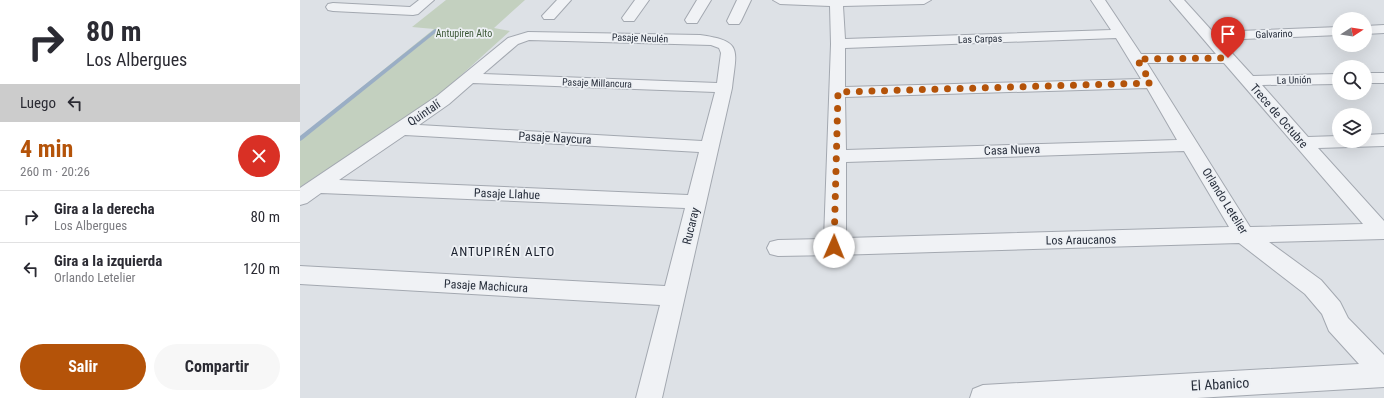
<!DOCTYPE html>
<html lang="es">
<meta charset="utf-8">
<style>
:root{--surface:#fff;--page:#f7f7f7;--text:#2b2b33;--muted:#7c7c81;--line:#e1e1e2;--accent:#b45309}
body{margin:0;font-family:"Roboto Condensed",sans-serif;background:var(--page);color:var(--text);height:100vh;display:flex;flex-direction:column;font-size:15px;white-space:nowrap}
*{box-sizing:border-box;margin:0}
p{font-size:13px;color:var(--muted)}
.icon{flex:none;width:22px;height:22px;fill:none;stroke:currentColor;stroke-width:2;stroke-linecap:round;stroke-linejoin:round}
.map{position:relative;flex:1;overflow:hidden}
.side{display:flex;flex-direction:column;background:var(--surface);width:300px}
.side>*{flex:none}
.hud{background:#fff;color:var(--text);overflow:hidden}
.needle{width:26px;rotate:78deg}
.buttons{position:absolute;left:1032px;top:12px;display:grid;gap:8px}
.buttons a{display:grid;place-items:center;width:40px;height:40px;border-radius:50%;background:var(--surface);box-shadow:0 4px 16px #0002;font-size:20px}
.pin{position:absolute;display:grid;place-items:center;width:34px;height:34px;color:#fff;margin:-41px -17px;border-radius:50% 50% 50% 0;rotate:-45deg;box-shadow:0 0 4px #0007}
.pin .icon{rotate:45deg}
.me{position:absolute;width:44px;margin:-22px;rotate:1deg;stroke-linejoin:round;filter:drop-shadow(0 0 3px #0008)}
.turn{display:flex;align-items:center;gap:14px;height:84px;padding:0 20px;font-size:18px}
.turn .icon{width:52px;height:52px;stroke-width:2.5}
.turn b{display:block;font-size:28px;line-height:34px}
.then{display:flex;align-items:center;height:38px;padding:0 20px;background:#0003;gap:8px;font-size:15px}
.round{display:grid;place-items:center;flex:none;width:42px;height:42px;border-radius:21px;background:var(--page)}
.summary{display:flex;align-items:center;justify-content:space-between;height:68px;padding:0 20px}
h1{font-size:24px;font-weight:700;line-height:30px;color:var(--accent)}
.primary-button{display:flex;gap:8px;margin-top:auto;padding:8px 20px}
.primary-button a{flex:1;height:46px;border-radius:24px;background:var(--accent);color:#fff;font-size:16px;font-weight:700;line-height:46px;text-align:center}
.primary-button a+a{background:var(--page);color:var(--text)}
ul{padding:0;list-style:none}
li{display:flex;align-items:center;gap:12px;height:52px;padding:0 20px;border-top:1px solid var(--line)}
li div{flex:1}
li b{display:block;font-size:15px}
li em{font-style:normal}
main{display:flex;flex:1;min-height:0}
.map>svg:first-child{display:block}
</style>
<main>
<section class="side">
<div class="hud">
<div class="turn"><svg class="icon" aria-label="right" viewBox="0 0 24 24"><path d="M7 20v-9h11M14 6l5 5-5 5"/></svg><div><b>80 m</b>Los Albergues</div></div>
<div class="then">Luego<svg class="icon" aria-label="left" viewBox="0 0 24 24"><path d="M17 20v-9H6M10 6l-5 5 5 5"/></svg></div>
</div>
<div class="summary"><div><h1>4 min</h1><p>260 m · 20:26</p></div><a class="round" style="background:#d93025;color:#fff"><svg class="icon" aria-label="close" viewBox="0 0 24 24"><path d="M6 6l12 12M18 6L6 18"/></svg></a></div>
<ul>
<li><svg class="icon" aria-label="right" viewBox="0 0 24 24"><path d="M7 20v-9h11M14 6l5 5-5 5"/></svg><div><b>Gira a la derecha</b><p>Los Albergues</p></div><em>80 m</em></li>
<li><svg class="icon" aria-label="left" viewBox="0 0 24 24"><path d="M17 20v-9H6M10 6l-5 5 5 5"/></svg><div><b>Gira a la izquierda</b><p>Orlando Letelier</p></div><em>120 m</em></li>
</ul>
<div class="primary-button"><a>Salir</a><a>Compartir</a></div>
</section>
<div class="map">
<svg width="1084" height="398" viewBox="0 0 1084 398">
<rect width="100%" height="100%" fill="#dde1e6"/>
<path fill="#c3d0bf" d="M146 0H225L194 28 210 31 137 97 0 187V137L134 29 112 27Z"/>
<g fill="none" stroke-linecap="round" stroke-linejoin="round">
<path fill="#9aaec5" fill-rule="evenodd" d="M135 29 139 30 2 140 0 141V136Z"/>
<defs>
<path id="minor" d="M119 0H134L118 14 113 15 33 11 28 10 26 7 28 4 33 3 110 7Z
M257 0H271L254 19H244L242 16Z
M335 0H349L334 21H324L322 18Z
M397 0H411L397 23H387L385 20Z
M437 0H451L441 21 439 24H429L427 21Z
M473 0H631L624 4 543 6 545 39 811 30 791 0H805L841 54H916L870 0H884L913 32 1039 27V35L920 40 953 76 1039 74V84L962 85 1008 137 1039 136V141H1065V135L1084 134V146L1018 148 1084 221V239L969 242 1021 280 1040 302 1048 318 1084 355V387L897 398H670L673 389 683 385 1059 364 1029 331 1022 314 1005 294 939 243 535 255 478 256 470 254 467 248 470 242 478 240 524 239 531 44 530 6 480 4ZM816 38 841 79 545 87V48ZM847 63H924L1063 224 950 227ZM847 88 877 140 546 150 545 97ZM884 151 929 227 546 238V162Z
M1084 25V33L1065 34V26Z
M228 32 400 35C444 41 436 50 432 88L362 398H336L360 305 0 284V266L365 286 385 208 21 193 7 203 0 205V188L137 96 208 38ZM229 40 411 45 419 48 421 53 417 83 183 74 218 44ZM173 83 415 92 402 141 119 125 149 104ZM105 135 399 152 388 195 39 180Z
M1065 73H1084V83H1065Z"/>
</defs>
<use href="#minor" stroke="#a3a8b0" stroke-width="2"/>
<use href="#minor" fill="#f0f2f5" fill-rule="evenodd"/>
</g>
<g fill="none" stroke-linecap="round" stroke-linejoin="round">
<path stroke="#b45309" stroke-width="7" stroke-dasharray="0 12.6" d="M534 247 538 92 851 83 837 59 928 58"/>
</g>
<g text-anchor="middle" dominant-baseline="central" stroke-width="3.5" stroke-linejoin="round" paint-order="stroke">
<g font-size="10" fill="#3c5736" stroke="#edf0f4">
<text x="164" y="33">Antupiren Alto</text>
</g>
<g font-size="10" fill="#282f3c" stroke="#edf0f4">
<text transform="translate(974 34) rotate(-2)">Galvarino</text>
<text transform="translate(340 38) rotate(2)">Pasaje Neulén</text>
<text transform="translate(680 39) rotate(-2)">Las Carpas</text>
<text transform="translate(994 80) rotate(-1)">La Unión</text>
<text transform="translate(297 83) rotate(2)">Pasaje Millancura</text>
</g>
<g font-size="12" fill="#282f3c" stroke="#edf0f4">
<text transform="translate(124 113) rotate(-34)">Quintalí</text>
<text transform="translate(979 116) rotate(49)">Trece de Octubre</text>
<text transform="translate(255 138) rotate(3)">Pasaje Naycura</text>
<text transform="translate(712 150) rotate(-2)">Casa Nueva</text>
<text transform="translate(207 194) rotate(2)">Pasaje Llahue</text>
<text transform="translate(925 201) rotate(58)">Orlando Letelier</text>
<text transform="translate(391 226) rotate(-76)">Rucaray</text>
<text transform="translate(781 240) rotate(-1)">Los Araucanos</text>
<text transform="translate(186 286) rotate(3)">Pasaje Machicura</text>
</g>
<g font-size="13" letter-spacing="1" fill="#1a202d" stroke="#edf0f4">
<text x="203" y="251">ANTUPIRÉN ALTO</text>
</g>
<g font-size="14" fill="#282f3c" stroke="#edf0f4">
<text transform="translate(920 384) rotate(-3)">El Abanico</text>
</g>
</g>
</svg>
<div class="buttons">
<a><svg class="needle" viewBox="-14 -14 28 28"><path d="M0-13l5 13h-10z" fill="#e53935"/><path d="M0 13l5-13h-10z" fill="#7c7c81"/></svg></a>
<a><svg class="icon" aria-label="search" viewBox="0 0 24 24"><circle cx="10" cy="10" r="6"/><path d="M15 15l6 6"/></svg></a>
<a><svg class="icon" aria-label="layers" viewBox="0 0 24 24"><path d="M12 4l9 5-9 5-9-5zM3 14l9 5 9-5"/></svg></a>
</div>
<div class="pin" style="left:928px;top:58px;background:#d93025"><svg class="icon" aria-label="arrive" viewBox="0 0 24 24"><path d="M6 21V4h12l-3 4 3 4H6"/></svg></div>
<svg class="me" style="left:534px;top:247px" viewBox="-20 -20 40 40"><circle r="19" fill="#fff"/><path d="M0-13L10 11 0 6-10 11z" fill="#b45309"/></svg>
</div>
</main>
